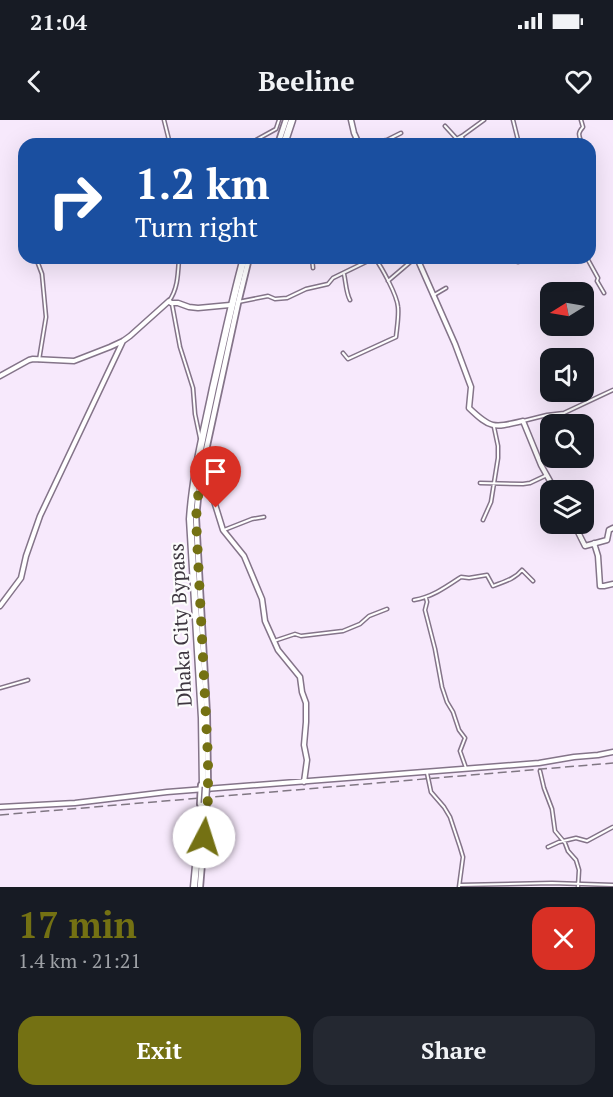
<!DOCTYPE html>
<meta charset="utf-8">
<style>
:root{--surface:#171b24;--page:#242831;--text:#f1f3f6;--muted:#9ea1a6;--accent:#747113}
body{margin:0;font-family:"PT Serif",serif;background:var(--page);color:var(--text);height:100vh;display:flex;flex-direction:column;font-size:22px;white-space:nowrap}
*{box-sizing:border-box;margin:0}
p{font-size:20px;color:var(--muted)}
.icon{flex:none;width:33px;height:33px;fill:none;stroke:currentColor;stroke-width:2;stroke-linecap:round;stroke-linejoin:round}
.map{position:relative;height:767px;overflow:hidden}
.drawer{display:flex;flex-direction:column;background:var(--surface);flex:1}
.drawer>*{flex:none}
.hud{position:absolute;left:18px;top:18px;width:578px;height:126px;border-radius:18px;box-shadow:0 6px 24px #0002;background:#1a4fa0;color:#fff;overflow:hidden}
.needle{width:39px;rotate:259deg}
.controls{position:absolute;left:540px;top:162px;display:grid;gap:12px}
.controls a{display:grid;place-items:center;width:54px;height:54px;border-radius:12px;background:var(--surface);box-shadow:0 6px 24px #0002;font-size:30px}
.pin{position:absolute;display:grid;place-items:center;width:51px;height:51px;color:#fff;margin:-62px -26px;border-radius:50% 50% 50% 0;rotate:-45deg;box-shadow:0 0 6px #0007}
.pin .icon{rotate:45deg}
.me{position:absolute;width:66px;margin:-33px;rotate:5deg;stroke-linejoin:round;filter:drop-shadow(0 0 4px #0008)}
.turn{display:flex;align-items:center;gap:21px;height:126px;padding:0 18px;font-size:27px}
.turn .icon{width:78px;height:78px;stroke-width:2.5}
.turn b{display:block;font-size:42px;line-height:51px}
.round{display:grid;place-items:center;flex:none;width:63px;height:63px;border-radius:18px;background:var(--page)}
.headline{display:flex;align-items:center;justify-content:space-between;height:102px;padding:0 18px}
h1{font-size:36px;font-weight:700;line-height:45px;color:var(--accent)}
.cta{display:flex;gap:12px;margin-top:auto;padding:12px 18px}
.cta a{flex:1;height:69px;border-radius:18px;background:var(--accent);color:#fff;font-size:24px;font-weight:700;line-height:69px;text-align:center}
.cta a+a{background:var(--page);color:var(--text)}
.status{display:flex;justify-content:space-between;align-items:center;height:42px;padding:0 30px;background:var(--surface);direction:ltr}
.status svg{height:16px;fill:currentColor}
header{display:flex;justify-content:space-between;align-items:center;height:78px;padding:0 18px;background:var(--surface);font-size:27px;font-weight:700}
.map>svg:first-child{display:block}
</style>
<div class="status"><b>21:04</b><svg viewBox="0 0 49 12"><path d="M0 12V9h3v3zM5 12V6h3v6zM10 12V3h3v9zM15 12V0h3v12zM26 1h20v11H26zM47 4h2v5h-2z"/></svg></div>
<header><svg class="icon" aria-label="back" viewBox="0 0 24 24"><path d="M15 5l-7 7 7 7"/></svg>Beeline<svg class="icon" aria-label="heart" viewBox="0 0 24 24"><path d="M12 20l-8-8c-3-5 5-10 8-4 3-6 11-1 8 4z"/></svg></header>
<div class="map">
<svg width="613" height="767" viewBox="0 0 613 767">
<rect width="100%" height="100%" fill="#f7e9fc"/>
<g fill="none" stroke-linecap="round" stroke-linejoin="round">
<defs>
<path id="minor" d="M164 0 170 24
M513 0 518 20
M581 0 583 7C577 14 579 15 582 24
M445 6 456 18
M462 16 464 24
M249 24 276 9 279 0
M371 24 375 22 387 20 401 13
M447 24 462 16 484 0
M36 138 42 154 46 197 39 240
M312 138 313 148
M518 138V142
M587 138 598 158 597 161 604 173
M344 154C346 163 346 173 350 180
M388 161 415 138
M434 175 446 168
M169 181C178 169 178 153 179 138
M238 182 268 176 275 179 287 178 306 169 328 164 333 158 374 138
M172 184 180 227 193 268 195 294 200 318
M343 233 348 239 396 217C397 207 399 196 398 187 397 175 382 148 375 138
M523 301 547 295 564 293 613 270
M480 363 523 364 530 363 547 355
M483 400 491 382 498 338V326L494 307
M224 410 252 399 264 397
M426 478 427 482 425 490 435 529 442 567 447 582 453 592 459 610 465 618 460 631 466 648
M414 480C432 477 446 467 461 457L469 458 487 455 493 466C503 462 515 459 522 450L533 461
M274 521 295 514 301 516 343 511 360 504 369 496 387 489
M0 568 28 560
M540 651 544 668 552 689 555 711 565 723 568 731 576 740 579 750 578 767
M427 653 431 672 444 687 450 697 460 727 463 737 459 767
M548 727 559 722 576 718 587 721 613 707
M460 765 552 763 613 765"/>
<path id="tertiary" d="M351 0 354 13 359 24
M417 138 455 224 471 267 469 288C491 309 493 308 523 301L541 345 555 370
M0 256 29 240 33 239 74 241 110 227 123 221 130 216 169 181 171 183H178L189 187 198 188 230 185
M203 342 209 365 223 410 244 436 262 479 265 501 278 530 300 557 302 572 306 583V602L304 625 307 640 304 662
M575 404 576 408 585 426 607 420 609 410 613 408
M594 423 598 436 600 466H604L613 464
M0 486 21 458 26 436 40 396 123 221
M0 687 75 683 167 672 539 643 574 637 598 635 613 632"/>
<path id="secondary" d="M278 24 286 0
M208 669 207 595 196 398 200 358 238 183 249 138
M200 684 201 665
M200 767 207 681"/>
<path id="trunk" d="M284 24 292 0
M203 668 202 598 190 399C193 354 204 312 213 268 223 225 232 181 244 138
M194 767 202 682"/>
</defs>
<use href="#minor" stroke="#847489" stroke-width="5"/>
<use href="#tertiary" stroke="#847489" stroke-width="7"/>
<use href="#secondary" stroke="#847489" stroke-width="8"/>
<use href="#trunk" stroke="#847489" stroke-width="9"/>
<use href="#minor" stroke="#fff" stroke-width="2"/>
<use href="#tertiary" stroke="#fff" stroke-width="4"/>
<use href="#secondary" stroke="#fff" stroke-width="4.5"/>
<use href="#trunk" stroke="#fff" stroke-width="6"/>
<path stroke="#807783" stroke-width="1.5" stroke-dasharray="9 4.5" stroke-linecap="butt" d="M0 695 613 643"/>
<defs>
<path id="trunk-bridge" d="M205 683 206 667"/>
</defs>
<use href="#trunk-bridge" stroke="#847489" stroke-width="9" stroke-linecap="butt"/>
<use href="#trunk-bridge" stroke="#fff" stroke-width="6"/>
</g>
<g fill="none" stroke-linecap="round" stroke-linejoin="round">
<path stroke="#747113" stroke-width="10" stroke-dasharray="0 18" d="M204 717 208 679V638L196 398 200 358 203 342 216 388"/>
</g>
<g text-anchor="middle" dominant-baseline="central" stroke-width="4.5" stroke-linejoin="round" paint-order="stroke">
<g font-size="20" fill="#3e3740" stroke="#fcfcfc">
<text transform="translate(180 505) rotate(-93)">Dhaka City Bypass</text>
</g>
</g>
</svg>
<div class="controls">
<a><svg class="needle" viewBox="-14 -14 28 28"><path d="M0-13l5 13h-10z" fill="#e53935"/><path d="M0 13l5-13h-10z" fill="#9ea1a6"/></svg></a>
<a><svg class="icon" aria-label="sound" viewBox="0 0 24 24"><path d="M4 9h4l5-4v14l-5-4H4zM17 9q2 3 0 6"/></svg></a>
<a><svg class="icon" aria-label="search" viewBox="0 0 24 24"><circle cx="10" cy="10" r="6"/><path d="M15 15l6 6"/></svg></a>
<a><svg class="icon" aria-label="layers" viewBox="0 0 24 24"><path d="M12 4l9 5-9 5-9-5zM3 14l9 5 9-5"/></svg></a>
</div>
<div class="pin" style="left:216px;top:388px;background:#d93025"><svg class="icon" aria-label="arrive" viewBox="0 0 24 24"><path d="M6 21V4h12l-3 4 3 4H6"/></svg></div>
<svg class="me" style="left:204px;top:717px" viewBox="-20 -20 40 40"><circle r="19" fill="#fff"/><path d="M0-13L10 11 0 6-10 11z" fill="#747113"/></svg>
<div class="hud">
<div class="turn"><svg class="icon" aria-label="right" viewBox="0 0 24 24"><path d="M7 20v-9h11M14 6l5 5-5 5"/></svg><div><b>1.2 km</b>Turn right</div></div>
</div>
</div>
<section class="drawer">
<div class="headline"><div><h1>17 min</h1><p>1.4 km · 21:21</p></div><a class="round" style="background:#d93025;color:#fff"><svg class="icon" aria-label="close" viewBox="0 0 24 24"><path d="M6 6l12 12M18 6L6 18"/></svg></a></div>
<div class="cta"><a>Exit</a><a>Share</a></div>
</section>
